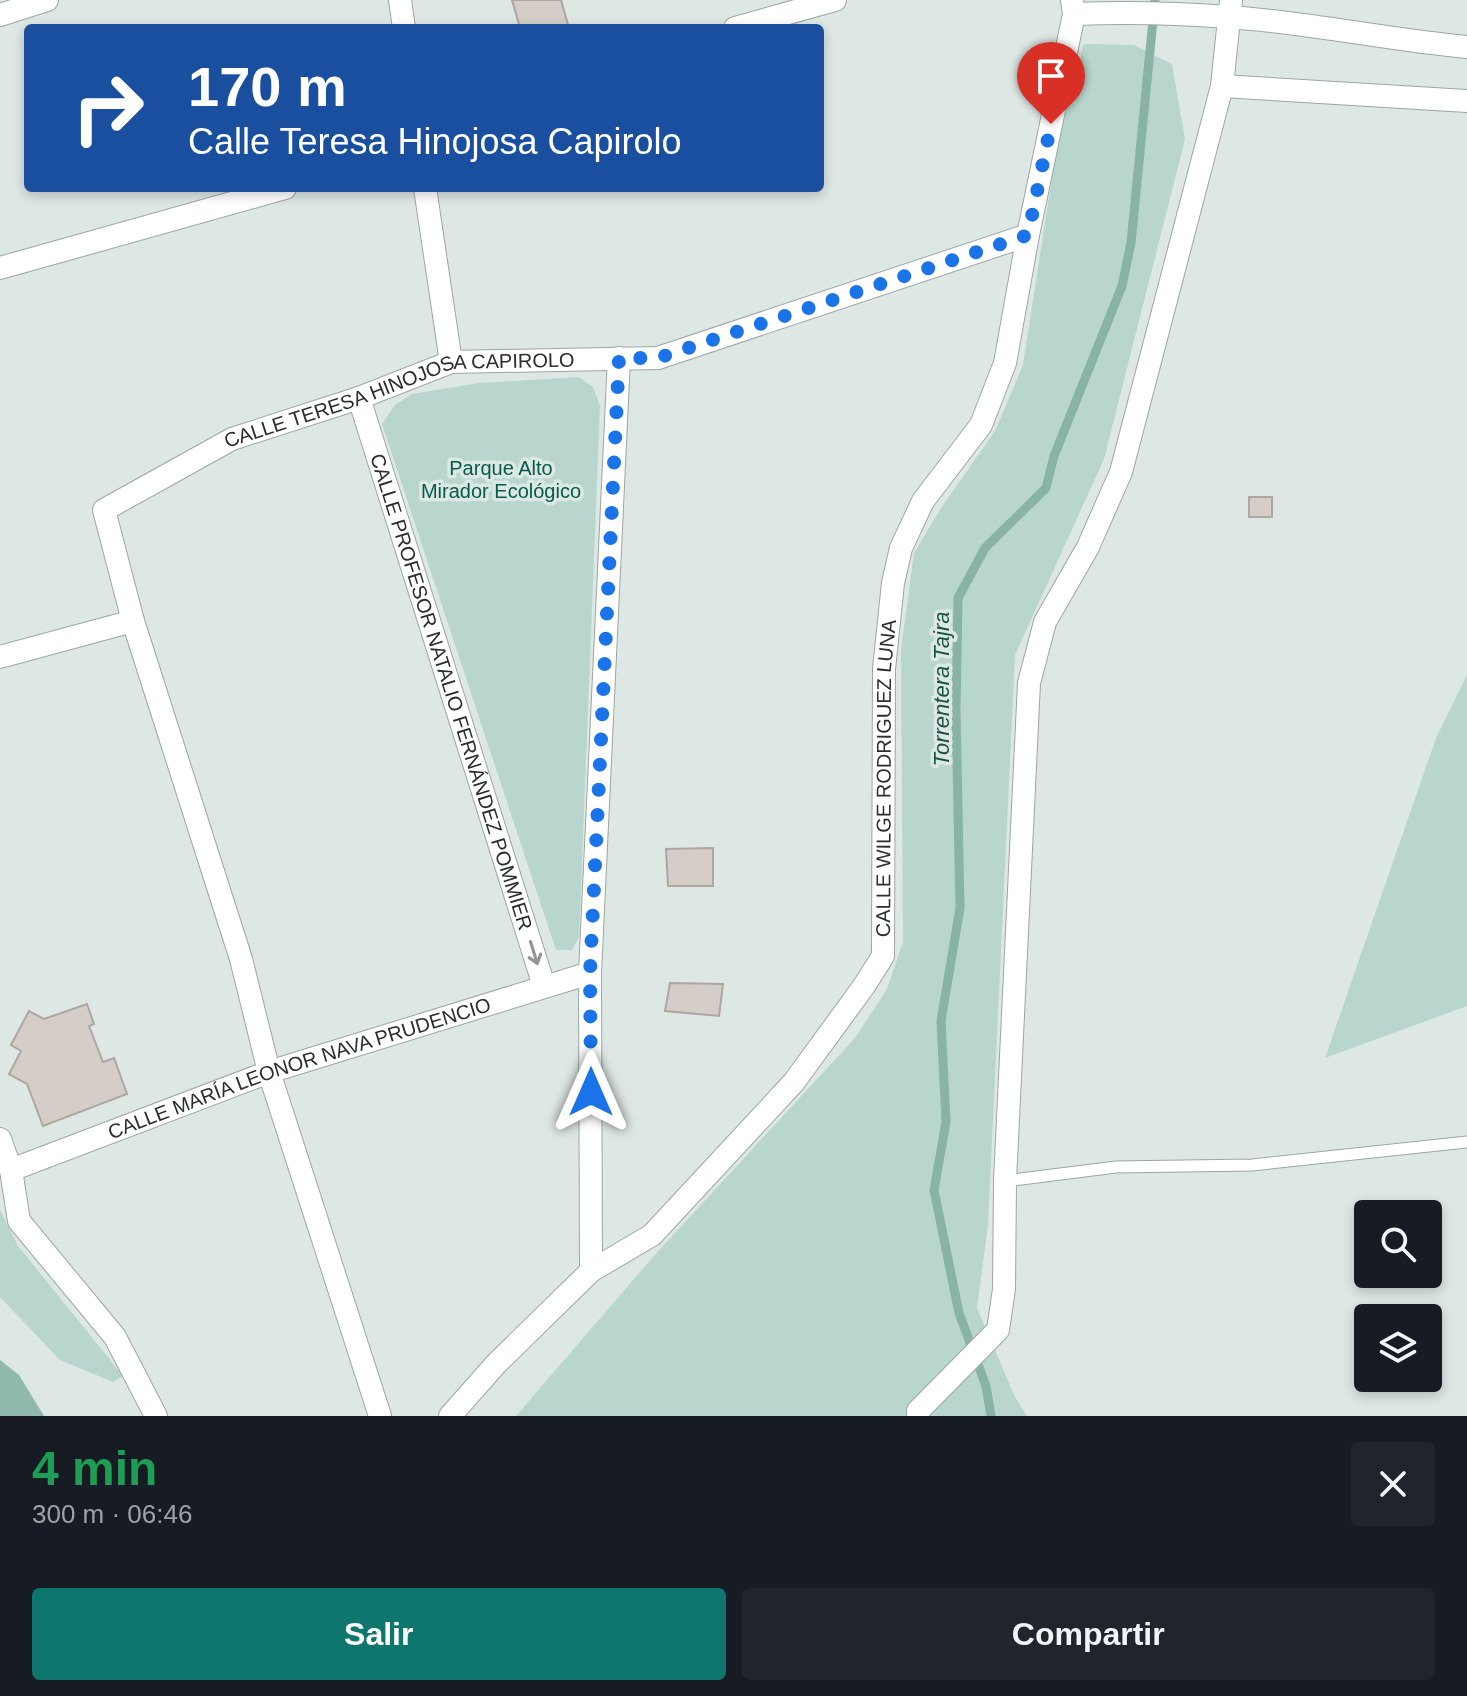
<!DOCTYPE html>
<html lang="es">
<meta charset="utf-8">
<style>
:root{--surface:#171b24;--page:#20242c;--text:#f1f3f6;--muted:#9ea1a6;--accent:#0f766e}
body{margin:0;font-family:Helvetica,sans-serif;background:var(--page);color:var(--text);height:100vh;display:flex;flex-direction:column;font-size:30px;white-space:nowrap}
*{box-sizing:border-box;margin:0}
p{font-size:26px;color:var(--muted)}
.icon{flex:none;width:44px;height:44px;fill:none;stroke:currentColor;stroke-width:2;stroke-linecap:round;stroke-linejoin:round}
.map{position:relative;height:1416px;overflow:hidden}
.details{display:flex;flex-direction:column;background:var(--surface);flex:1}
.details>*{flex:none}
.guide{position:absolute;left:24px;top:24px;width:800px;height:168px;border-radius:8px;box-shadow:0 4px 12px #0003;background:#1a4fa0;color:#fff;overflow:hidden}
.tools{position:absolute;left:1354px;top:1200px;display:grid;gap:16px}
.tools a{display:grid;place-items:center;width:88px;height:88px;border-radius:8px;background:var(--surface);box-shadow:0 4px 12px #0003;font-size:40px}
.pin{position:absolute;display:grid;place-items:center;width:68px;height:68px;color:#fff;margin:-82px -34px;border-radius:50% 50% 50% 0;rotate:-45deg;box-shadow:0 0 8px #0007}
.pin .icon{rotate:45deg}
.me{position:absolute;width:88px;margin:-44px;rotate:0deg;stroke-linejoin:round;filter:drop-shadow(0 0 6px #0008)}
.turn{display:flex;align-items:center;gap:28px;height:168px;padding:0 32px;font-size:36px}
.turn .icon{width:104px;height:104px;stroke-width:2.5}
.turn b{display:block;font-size:56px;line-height:68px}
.round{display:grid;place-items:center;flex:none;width:84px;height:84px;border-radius:8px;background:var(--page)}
.overview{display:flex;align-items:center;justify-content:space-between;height:136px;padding:0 32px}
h1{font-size:48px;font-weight:600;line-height:60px;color:#1e9e55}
.button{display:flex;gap:16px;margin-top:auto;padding:16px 32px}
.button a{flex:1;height:92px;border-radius:8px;background:var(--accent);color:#fff;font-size:32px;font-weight:600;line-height:92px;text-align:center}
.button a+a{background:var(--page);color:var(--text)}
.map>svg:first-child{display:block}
</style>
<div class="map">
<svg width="1467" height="1416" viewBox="0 0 1467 1416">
<rect width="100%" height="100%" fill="#dde7e4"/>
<path fill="#b8d6cd" d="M1084 44 1134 45 1172 64 1185 139 1104 459 1015 655 988 1225 977 1308 1015 1397 1027 1416H516L652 1258 855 1038 887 989 903 942 901 650 914 553 941 508 995 431 1023 365 1056 152Z
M579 377 593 387 600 405 579 937 572 950H556L382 424 395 405 412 394 479 383Z
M1467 675V1006L1325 1058 1436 738Z
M0 1210 18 1246 123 1376 113 1382 60 1360 0 1297Z"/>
<path fill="#8eb9ac" d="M0 1360 19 1375 44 1416H0Z"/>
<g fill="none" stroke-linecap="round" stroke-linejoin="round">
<path stroke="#88b3a6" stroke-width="9" d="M991 1416 986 1386 959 1313 934 1190 946 1122 941 1021 960 908 956 711 958 598 985 548 1046 488 1054 456 1122 286 1131 243 1155 0"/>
</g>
<path fill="#d5cdc8" stroke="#aea6a2" stroke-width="2" d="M512 0H561L569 28H520Z
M1249 497H1272V517H1249Z
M713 848V886H668L666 849Z
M670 983 723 984 719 1016 665 1011Z
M87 1004 94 1024 89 1026 103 1062 114 1058 127 1094 43 1126 27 1084 9 1074 21 1051 11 1045 29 1011 44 1019Z"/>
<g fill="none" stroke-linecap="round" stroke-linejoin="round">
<defs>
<path id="service" d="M1005 1181 1116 1167 1252 1165 1467 1142"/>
<g id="minor">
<path d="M400 0 404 28"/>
<path d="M1074 14C1125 12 1176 13 1228 17 1308 22 1387 40 1467 47"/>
<path d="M0 15 47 0"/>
<path d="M735 28 835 0"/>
<path d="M1222 86 1467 101"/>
<path d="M425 188 451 362"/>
<path d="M0 268 285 188"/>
<path id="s1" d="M359 398 544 986"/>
<path d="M0 657 133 621"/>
<path d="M0 1139 11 1170 19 1221 115 1337 156 1416"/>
<path id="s2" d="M11 1170 269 1072 590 973"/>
<path d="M591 1271 590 973 619 358"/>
<path id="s3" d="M380 1416 269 1072 241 959 133 621 104 510 232 439 359 398 451 362 658 358 1028 235"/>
<path id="s4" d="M450 1416 496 1364 591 1271 652 1235 794 1082 864 986 883 956 884 669 893 583 901 548 923 501 981 425 1005 363 1028 235 1074 14 1072 0"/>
<path d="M918 1416V1411L998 1330 1004 1289 1005 1181 1029 683 1045 622 1088 547 1121 472 1222 86 1231 0"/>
</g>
</defs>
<use href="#service" stroke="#9da6a3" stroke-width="13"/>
<use href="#minor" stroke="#9da6a3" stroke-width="24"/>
<use href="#service" stroke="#fff" stroke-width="11"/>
<use href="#minor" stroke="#fff" stroke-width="22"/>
</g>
<defs><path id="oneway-shaft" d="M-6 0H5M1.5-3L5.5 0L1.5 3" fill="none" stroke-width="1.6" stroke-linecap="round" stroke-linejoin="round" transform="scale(2)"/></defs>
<use stroke="#949696" href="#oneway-shaft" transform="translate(534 953) rotate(73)"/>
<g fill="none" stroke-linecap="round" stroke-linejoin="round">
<path stroke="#1a73e8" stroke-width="14" stroke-dasharray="0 25.2" d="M591 1092 590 973 619 358H658L1028 235 1051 124"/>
</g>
<g text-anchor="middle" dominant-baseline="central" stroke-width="7" stroke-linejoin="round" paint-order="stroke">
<g font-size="20" fill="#2a2e2c" stroke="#dde7e4">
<text stroke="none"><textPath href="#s3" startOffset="1268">CALLE TERESA HINOJOSA CAPIROLO</textPath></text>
<text stroke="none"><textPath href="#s1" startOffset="308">CALLE PROFESOR NATALIO FERNÁNDEZ POMMIER</textPath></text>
<text stroke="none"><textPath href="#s4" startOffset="814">CALLE WILGE RODRIGUEZ LUNA</textPath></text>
<text stroke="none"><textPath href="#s2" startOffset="306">CALLE MARÍA LEONOR NAVA PRUDENCIO</textPath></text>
</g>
<g font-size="20" fill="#035c4b" stroke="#dde7e4">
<text x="501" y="468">Parque Alto<tspan x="501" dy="23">Mirador Ecológico</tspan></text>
</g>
<g font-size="22" font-style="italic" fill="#185245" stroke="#dde7e4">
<text transform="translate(941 689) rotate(-90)">Torrentera Tajra</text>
</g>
</g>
</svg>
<div class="tools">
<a><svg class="icon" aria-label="search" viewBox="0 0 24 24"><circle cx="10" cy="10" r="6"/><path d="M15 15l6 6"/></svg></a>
<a><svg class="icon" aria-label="layers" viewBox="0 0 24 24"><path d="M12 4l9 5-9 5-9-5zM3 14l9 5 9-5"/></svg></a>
</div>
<div class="pin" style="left:1051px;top:124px;background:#d93025"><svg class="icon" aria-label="arrive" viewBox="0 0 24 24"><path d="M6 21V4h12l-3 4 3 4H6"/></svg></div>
<svg class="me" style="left:591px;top:1092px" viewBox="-20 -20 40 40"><path d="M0-17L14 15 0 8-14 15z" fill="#1a73e8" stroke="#fff" stroke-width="4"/></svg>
<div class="guide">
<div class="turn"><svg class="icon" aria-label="right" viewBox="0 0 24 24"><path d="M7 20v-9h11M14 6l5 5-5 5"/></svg><div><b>170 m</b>Calle Teresa Hinojosa Capirolo</div></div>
</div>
</div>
<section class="details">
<div class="overview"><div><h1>4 min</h1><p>300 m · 06:46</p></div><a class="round"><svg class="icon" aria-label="close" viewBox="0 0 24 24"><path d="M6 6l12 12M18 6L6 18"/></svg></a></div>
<div class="button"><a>Salir</a><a>Compartir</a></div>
</section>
